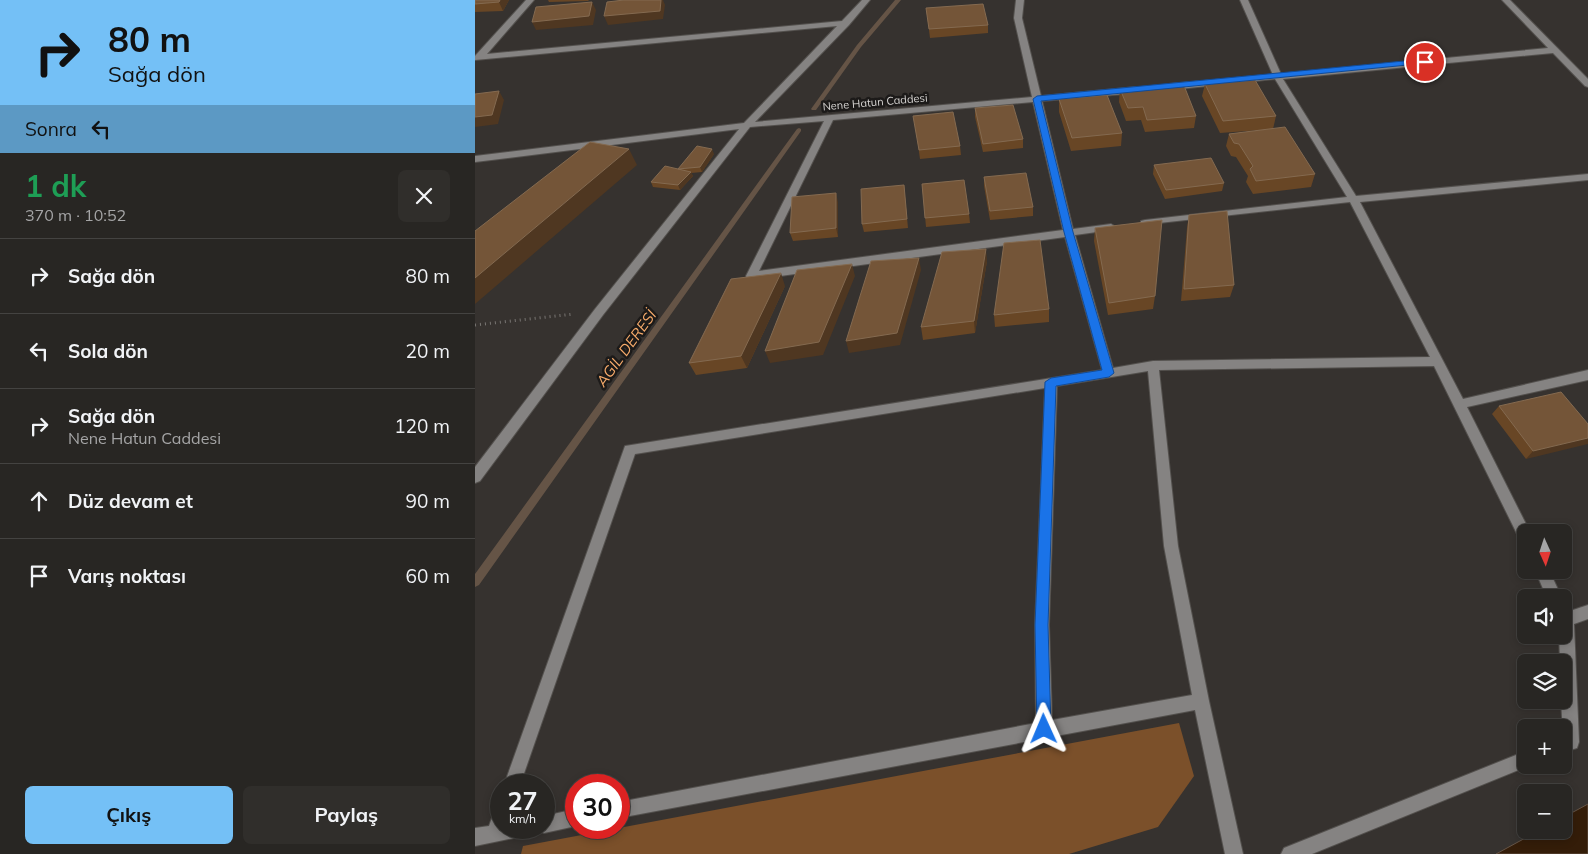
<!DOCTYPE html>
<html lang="tr">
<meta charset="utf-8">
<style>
:root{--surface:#282623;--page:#302e2b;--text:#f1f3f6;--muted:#a5a5a6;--line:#444341;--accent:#74c0f6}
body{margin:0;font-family:Mulish,sans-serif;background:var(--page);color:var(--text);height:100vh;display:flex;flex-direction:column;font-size:19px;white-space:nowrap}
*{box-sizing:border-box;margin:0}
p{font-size:16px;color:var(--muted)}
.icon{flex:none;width:28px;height:28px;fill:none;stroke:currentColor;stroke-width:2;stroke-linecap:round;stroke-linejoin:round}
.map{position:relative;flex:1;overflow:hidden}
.panel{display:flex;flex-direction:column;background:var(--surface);width:475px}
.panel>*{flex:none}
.guide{background:#74c0f6;color:#111;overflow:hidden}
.needle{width:32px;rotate:177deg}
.buttons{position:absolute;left:1042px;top:524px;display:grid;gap:10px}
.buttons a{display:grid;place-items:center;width:55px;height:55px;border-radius:8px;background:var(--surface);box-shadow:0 2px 8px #0003,0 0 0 1px var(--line);font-size:25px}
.speed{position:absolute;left:15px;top:774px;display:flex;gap:10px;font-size:25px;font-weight:700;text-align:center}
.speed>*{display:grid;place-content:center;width:65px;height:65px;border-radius:50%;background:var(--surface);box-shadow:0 2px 8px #0003,0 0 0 1px var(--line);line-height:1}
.speed small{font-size:12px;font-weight:400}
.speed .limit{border:8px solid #d22;background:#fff;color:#111}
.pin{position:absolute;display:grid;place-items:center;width:42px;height:42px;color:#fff;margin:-21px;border:2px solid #fff;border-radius:50%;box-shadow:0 1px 5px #0007}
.me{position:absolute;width:55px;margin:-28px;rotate:359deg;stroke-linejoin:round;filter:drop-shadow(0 0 4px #0008)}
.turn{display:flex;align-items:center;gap:18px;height:105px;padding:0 25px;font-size:22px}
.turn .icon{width:65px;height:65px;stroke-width:2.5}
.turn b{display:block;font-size:35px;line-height:42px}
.then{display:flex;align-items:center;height:48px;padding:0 25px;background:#0003;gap:10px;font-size:19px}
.round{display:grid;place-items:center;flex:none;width:52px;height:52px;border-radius:8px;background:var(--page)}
.summary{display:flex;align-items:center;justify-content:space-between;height:85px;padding:0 25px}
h1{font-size:30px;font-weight:700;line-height:38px;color:#1e9e55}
.button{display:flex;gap:10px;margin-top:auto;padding:10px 25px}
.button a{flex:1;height:58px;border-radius:8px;background:var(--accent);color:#111;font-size:20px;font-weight:700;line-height:58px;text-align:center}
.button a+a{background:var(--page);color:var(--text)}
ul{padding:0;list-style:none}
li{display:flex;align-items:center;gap:15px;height:75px;padding:0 25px;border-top:1px solid var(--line)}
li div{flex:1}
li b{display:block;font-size:19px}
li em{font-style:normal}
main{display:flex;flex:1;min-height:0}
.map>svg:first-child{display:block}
</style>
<main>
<section class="panel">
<div class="guide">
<div class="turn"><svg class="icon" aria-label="right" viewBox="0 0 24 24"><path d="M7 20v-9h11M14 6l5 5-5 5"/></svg><div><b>80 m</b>Sağa dön</div></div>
<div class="then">Sonra<svg class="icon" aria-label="left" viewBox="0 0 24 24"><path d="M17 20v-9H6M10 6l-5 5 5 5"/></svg></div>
</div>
<div class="summary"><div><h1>1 dk</h1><p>370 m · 10:52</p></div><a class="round"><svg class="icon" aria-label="close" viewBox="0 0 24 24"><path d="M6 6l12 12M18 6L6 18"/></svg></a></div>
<ul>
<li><svg class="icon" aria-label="right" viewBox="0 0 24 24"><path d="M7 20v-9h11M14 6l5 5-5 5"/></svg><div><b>Sağa dön</b></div><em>80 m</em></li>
<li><svg class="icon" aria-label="left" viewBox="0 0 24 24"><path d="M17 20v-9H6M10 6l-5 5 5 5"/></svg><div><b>Sola dön</b></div><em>20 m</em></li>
<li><svg class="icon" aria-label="right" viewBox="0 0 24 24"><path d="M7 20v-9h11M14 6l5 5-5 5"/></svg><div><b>Sağa dön</b><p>Nene Hatun Caddesi</p></div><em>120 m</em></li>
<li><svg class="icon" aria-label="ahead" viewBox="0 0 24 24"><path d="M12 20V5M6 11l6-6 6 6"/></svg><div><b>Düz devam et</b></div><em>90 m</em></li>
<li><svg class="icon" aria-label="arrive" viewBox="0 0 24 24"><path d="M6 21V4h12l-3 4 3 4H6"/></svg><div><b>Varış noktası</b></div><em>60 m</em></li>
</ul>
<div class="button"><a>Çıkış</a><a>Paylaş</a></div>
</section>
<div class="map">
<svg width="1113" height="854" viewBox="0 0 1113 854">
<rect width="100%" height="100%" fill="#36322f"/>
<path fill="#7b502a" d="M704 723 719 776 683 827 594 854H46L48 846Z"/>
<path fill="#341d09" stroke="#655446" d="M1113 804V854H1021L1065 830H1089V817Z"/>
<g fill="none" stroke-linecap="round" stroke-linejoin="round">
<path fill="#655446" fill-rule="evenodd" d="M420 0H426L386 47 341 110H337L336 109 382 45Z
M324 128 326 129V131L4 585 0 587V574L322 129Z"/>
<defs>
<path id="minor" d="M51 0H59L12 54 367 21 387 0H395L374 25 280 122 557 97 539 18 541 0H549L547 18 566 96 661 87 665 90 661 93 567 101 598 229 636 224 641 227 636 230 600 235 638 368 678 361 955 357 875 202 666 225V221L670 220 872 197 800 79 694 90 690 87 694 84 798 75 765 0H773L806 74 1073 48 1027 0H1035L1113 79V87L1110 86 1078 53 808 79 881 196 1113 174V180L885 202 988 399 1113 370V380L992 407 1055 532H1051V544L1046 542 959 366 684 370 703 546 734 701 768 854H750L720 710 144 818V802L561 723 560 625 570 388 160 454 45 785H29L150 446 627 370 590 237 276 280 272 279 271 276 349 121 275 127 128 315 5 481 0 483V467L120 309 264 129 0 162V156L269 123 362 26 0 60V56ZM558 102 588 230 284 271 358 120ZM673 371 689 546 717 695 577 720 574 625 582 386Z
M1060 570H1074L1087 598H1072Z
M1113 605V619L1099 624 1104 742 1102 748 1089 752 1086 700H1089V662H1085L1084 635H1089V613Z
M1051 751V765H1056L837 854H806L809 848Z
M26 807V828H60L58 834 0 846V828L14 826 20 809Z
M101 809V826L69 833 63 830 62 828H69V816Z"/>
</defs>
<use href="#minor" stroke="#53504d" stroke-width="2"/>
<path stroke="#787572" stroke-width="3" stroke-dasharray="1 4" stroke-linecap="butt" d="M0 325 99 314"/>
<use href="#minor" fill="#858382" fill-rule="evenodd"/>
</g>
<path fill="#684625" d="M0 0H34L28 11 0 12Z
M73 0H114L113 1 74 2Z
M451 8 513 25V33L455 38Z
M730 84 801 116 798 129 840 174 836 187 778 194 771 182 773 176 761 157 756 156 751 146 754 134 786 130 745 133 727 96Z
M645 89 721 116 719 128 670 132 666 120 651 121 644 102Z
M584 99 647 133 646 146 596 151 584 112Z
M500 108 548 139V148L508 152 500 117Z
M440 125 485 146 486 155 445 159Z
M239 154 227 172 216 173 218 176 205 190 178 187 176 182 203 169Z
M679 165 749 183 747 191 690 199 678 174Z
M509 177 558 207V216L515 220 509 186Z
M447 184 494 214 495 223 451 227Z
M429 185 433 228 389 232 387 224Z
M363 202V237L318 241 315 233Z
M714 215 759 285 755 297 706 301 712 228Z
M620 228 680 296 678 309 633 315 619 241Z
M512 261 500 333 448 340 446 327Z
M310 286 272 368 221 375 214 363Z
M574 309V322L520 327 519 315Z
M1024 406 1113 424 1051 459 1017 414Z"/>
<path fill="#4f3721" d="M25 0H34L28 11 24 2Z
M186 0H188L190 5 188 19 133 25 129 16Z
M117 2 121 10 118 25 61 30 57 22Z
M24 91 29 100 23 124 0 127V117Z
M154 149 162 165 0 304V278Z
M237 149 239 154 227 172 225 167Z
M216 172 218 176 205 190 203 185Z
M361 193 363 202V237L361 228Z
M511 249 512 261 500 333 499 321Z
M444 258 446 270 425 345 374 353 371 341Z
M377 264 380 276 348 355 295 363 290 351Z
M306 273 310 286 272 368 266 356Z
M1113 438V444L1051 459 1058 451Z"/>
<path fill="#745538" stroke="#846a50" d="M0 0H25L24 2 0 4Z
M149 0H186L185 11 129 16 132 2Z
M117 2 114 16 57 22 61 7Z
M508 4 513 25 454 29 451 8Z
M780 80 801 116 748 121 730 84Z
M708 83 721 116 672 120 668 107 653 108 645 89Z
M24 91 17 115 0 117V94Z
M632 95 647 133 597 138 584 99Z
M538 105 548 139 508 144 500 108Z
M478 112 485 146 444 150 438 116Z
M810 127 840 174 781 181 775 169 778 166 764 144 759 143 754 134Z
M115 142 154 149 0 278V231Z
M222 146 237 149 225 167 203 169 216 172 203 185 176 182 190 166 203 169Z
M736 158 749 183 691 190 679 165Z
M551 173 558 207 515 211 509 177Z
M489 180 494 214 450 218 447 184Z
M429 185 432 219 387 224 386 189Z
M361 193V228L315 233 317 197Z
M752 211 759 285 709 289 714 215Z
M687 220 680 296 634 303 620 228Z
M565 240 574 309 519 315 529 243Z
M511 249 499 321 446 327 467 252Z
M444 258 422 333 371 341 396 261Z
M377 264 344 342 290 351 322 270Z
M306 273 266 356 214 363 256 279Z
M1086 392 1113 424V438L1058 451 1024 406Z"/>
<path fill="#1a73e8" stroke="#114b97" d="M950 59 953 60V63L566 101 598 232 639 373 634 377 581 386 573 625 576 729 574 734 569 736 564 734 562 729 560 625 570 382 576 378 627 370 589 232 558 99 562 96Z"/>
<g text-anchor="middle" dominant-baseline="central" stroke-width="5" stroke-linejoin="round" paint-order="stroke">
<g font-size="11" fill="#d8d6d4" stroke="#1c1a19">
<text transform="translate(400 102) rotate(-5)">Nene Hatun Caddesi</text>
</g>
<g font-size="15" font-style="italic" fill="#f6ab6b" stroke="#1c1a19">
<text transform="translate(151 348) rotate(-54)">AGİL DERESİ</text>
</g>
</g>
</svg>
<div class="buttons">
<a><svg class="needle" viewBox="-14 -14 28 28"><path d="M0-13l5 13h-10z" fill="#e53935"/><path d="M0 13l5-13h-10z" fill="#a5a5a6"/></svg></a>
<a><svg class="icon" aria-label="sound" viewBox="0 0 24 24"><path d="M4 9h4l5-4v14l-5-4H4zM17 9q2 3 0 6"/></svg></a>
<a><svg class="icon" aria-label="layers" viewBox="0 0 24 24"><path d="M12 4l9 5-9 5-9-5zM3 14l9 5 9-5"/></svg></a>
<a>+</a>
<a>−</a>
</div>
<div class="speed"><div>27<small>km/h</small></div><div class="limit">30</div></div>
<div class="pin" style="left:950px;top:62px;background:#d93025"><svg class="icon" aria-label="arrive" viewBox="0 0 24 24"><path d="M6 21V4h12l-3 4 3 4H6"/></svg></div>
<svg class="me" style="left:569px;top:729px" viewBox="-20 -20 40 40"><path d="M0-17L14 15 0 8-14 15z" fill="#1a73e8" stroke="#fff" stroke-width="4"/></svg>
</div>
</main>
